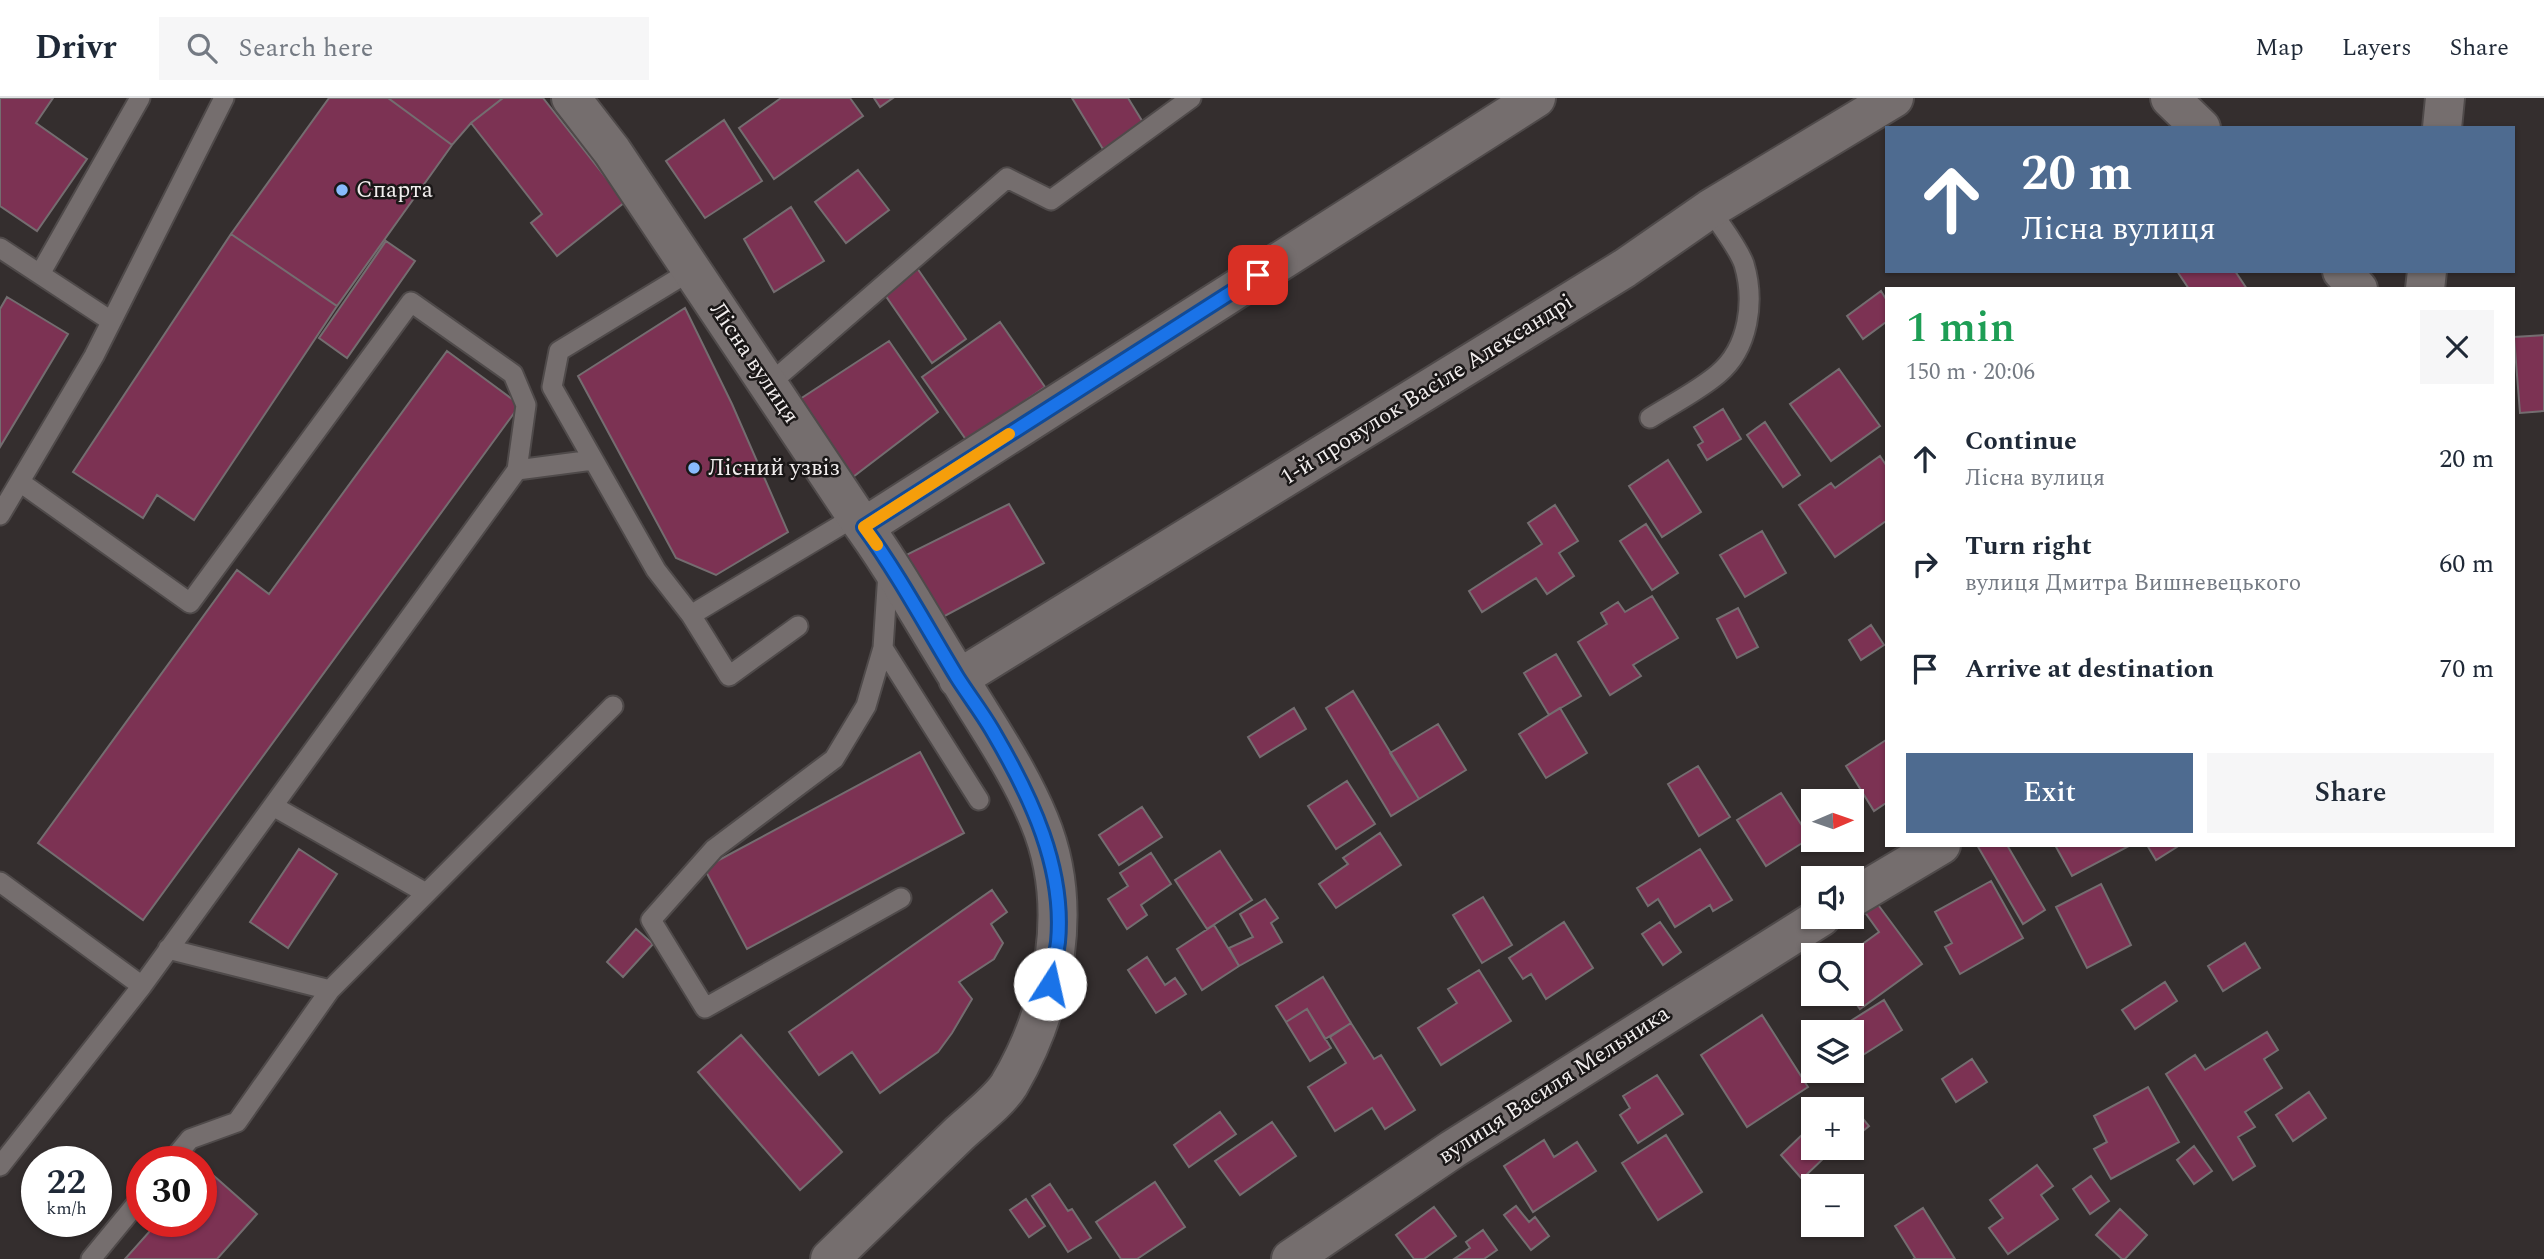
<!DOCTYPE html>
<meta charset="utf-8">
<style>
:root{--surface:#fff;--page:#f6f6f7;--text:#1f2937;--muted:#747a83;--line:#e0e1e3;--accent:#4e6b90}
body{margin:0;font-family:Spectral,serif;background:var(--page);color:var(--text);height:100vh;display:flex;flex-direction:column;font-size:26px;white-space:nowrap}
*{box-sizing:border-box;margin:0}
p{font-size:23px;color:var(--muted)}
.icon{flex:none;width:38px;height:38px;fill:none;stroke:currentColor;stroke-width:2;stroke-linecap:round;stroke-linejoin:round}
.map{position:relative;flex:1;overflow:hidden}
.drawer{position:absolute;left:1885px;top:189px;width:630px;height:560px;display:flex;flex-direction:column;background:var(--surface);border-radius:0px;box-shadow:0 2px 5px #0004}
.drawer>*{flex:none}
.top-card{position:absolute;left:1885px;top:28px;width:630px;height:147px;border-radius:0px;box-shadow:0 2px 5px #0004;background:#4e6b90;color:#fff;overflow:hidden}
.needle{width:46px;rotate:88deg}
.tools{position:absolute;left:1801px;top:691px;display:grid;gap:14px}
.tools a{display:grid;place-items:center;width:63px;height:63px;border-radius:0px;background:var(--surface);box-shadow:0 2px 5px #0004;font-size:35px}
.speed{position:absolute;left:21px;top:1048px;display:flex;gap:14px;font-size:35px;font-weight:700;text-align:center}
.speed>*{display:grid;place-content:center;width:91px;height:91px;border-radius:50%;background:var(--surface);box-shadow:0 2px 5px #0004;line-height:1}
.speed small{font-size:18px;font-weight:400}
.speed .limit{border:10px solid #d22;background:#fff;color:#111}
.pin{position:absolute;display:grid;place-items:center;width:60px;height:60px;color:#fff;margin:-30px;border-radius:14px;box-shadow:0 4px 10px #0006}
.me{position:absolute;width:77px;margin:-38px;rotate:10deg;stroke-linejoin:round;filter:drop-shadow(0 0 5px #0008)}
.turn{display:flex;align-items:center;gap:24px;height:147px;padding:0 21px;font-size:32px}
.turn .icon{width:91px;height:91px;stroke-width:2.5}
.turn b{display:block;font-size:49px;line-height:60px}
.round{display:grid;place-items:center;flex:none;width:74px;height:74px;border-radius:0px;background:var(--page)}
.headline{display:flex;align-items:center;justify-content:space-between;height:119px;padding:0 21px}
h1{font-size:42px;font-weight:600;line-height:52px;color:#1e9e55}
.action{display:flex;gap:14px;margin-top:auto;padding:14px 21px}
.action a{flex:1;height:80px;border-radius:0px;background:var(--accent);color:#fff;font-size:28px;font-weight:600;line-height:80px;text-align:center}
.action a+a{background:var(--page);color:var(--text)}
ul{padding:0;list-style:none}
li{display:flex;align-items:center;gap:21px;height:105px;padding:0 21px}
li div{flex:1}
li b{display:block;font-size:26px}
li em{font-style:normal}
header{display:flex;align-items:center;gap:42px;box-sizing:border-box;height:98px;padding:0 35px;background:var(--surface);border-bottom:2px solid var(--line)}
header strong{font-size:33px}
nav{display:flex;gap:38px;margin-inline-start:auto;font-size:24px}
.search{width:490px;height:63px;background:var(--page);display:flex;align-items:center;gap:18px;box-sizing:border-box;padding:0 24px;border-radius:0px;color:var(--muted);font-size:26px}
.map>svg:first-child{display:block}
</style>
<header>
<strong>Drivr</strong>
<div class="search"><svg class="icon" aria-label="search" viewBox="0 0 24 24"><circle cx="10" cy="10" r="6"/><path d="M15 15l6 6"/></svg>Search here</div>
<nav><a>Map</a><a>Layers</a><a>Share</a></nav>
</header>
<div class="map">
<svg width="2544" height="1161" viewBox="0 0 2544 1161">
<rect width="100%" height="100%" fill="#342e2e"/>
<path fill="#7c3253" stroke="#746d70" stroke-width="2" d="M0 0H53L36 25 87 61 37 133 0 108Z
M329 0H388L452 47 337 208 231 136Z
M388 0H503L471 25 452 47Z
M503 0H543L625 104 557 158 531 125 542 116 471 25Z
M781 0H850L863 18 774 81 739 30Z
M874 0H893L880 9Z
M1072 0H1128L1144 26 1103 51Z
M724 22 762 83 705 120 666 63Z
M858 72 889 112 846 145 815 104Z
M791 109 824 163 774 194 744 141Z
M231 136 337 208 194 422 157 397 143 420 73 374Z
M386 143 415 163 347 260 319 240Z
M917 170 966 241 932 265 883 194Z
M2177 173H2235L2247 191H2189Z
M1881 193 1886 201V224L1863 241 1847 218Z
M7 199 68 236 0 349V211Z
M685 210 732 306 788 434 716 477 676 460 578 278Z
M1000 224 1045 289 967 343 922 279Z
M2544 237V313L2520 315 2514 239Z
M889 243 938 314 849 382 797 303Z
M447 253 520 307 143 822 38 745 237 472 269 496Z
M1839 271 1880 328 1831 363 1790 306Z
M1723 311 1741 341 1707 362 1698 347 1703 344 1694 329Z
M1765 324 1800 377 1783 389 1747 337Z
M1880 358 1886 367V423L1835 459 1799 407 1831 385 1835 390Z
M1668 362 1701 414 1662 439 1629 388Z
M1009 406 1044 465 941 520 898 461Z
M1555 407 1578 443 1559 455 1574 478 1547 496 1536 480 1482 514 1469 493 1542 446 1528 425Z
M1646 426 1678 475 1652 492 1620 443Z
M1762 433 1786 475 1745 499 1720 457Z
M1652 498 1678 540 1633 567 1641 578 1610 597 1578 544 1607 526 1601 515 1618 504 1625 514Z
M1738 510 1758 549 1737 560 1717 521Z
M1871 527 1884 547 1861 562 1849 542Z
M1556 556 1581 598 1549 617 1524 575Z
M1353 593 1419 701 1391 718 1326 610Z
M1294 610 1306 631 1260 659 1248 639Z
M1560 610 1587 655 1546 680 1519 636Z
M1438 626 1466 672 1419 701 1390 655Z
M1886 642V705L1874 713 1846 668Z
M920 654 964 735 747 851 704 770Z
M1698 668 1730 719 1699 738 1668 686Z
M1347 683 1375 726 1336 751 1308 708Z
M1781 695 1810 740 1766 768 1737 722Z
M1142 709 1162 739 1119 767 1099 737Z
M1380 735 1401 767 1336 810 1319 786 1348 766 1343 760Z
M1977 747H2007L2045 812 2023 826Z
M2055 747H2128L2129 748 2072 778Z
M2147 747H2180L2156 762Z
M299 751 337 776 288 850 250 824Z
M1700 751 1732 802 1713 813 1710 807 1675 829 1658 801 1648 808 1637 790Z
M1220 753 1252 802 1207 831 1175 782Z
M1151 755 1171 786 1141 807 1147 817 1127 831 1108 801 1128 788 1120 775Z
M1991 783 2023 840 1960 876 1945 849 1952 845 1935 814Z
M2101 786 2131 847 2087 870 2056 809Z
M992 792 1007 814 991 826 1003 845 994 861 959 884 972 901 952 935 938 954 880 995 852 954 819 977 789 934Z
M1483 799 1512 847 1482 865 1453 817Z
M1265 801 1278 820 1271 825 1282 844 1239 868 1229 850 1253 839 1240 816Z
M1876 804 1922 866 1860 911 1849 896H1852V858H1846L1879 834 1864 813Z
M1564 824 1593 870 1546 901 1531 876 1523 881 1509 860Z
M1660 824 1681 854 1663 867 1642 836Z
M1214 827 1239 868 1202 892 1177 851Z
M636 831 653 846 623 879 607 864Z
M2245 845 2260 870 2223 893 2208 868Z
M1147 859 1165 887 1175 880 1186 896 1156 915 1128 872Z
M1479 872 1511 923 1441 967 1418 930 1457 905 1448 891Z
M1323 879 1351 925 1325 941 1307 911 1286 924 1276 908Z
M2165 884 2177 903 2135 931 2122 912Z
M1884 902 1902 932 1852 964V934H1833Z
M1307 911 1331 950 1310 963 1286 924Z
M1762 917 1808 989 1747 1029 1701 957Z
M1351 925 1374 961 1381 957 1415 1012 1385 1031 1372 1010 1335 1033 1308 989 1346 965 1330 939Z
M2267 934 2278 952 2264 961 2282 990 2245 1014 2255 1029 2238 1039 2255 1068 2233 1082 2166 976 2195 957 2205 972Z
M741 937 842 1054 800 1092 698 974Z
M1972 961 1987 984 1956 1004 1942 981Z
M1657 977 1683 1016 1638 1045 1620 1017 1630 1010 1623 998Z
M2148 989 2179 1044 2111 1081 2094 1051 2107 1044 2094 1018Z
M2309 994 2326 1020 2293 1043 2276 1017Z
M1850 1005 1869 1028 1852 1042V1012H1842Z
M1220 1014 1236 1036 1189 1069 1174 1047Z
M1272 1024 1296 1058 1240 1097 1215 1063Z
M1805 1034 1813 1043V1050H1819L1826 1058 1802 1081 1781 1057Z
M1666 1037 1702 1094 1658 1122 1622 1065Z
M1544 1042 1554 1059 1577 1044 1596 1073 1533 1114 1504 1068Z
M2194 1048 2212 1073 2194 1086 2177 1062Z
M2037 1067 2053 1088 2041 1097 2058 1121 2008 1156 1989 1130 2003 1120 1990 1102Z
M205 1070 257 1116 217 1161H125L158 1124H201V1075Z
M2091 1078 2109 1103 2090 1116 2073 1091Z
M1155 1084 1185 1129 1137 1161H1121L1096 1124Z
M1050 1086 1068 1113 1072 1111 1091 1140 1068 1154 1032 1098Z
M1026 1101 1045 1128 1029 1139 1010 1112Z
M1516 1108 1529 1124 1535 1119 1549 1138 1531 1152 1504 1117Z
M1434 1109 1456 1138 1424 1161H1414L1396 1137Z
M1923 1110 1955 1161H1913L1915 1160 1895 1128Z
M2120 1111 2147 1137 2125 1161H2122L2096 1137Z
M1483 1132 1497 1152 1484 1161H1454L1470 1150 1466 1144Z"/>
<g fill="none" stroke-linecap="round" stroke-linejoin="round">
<defs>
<path id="service" d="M0 150 111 223
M692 172 559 253 552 289 656 472 691 517 856 418
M40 176 140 0
M768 287 1007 80 1051 102 1191 0
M1650 320C1672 306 1698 293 1718 276 1749 250 1755 203 1744 166 1738 149 1720 127 1710 111
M20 384 190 505 411 204 513 276 526 307 517 372
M0 417 94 258 224 0
M888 475 883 550 866 608 834 661 714 751 651 822 705 910 901 800
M691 517 729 578 798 528
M883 550 979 702
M273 708 426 795
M0 784 142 888 517 372 593 362
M168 851 330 892 613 608
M171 1064 190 1041 237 1024 330 892
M0 1068 142 888
M91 1161 142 1099"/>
<path id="minor" d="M571 0 612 53 856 418C894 469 924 525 958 579 986 626 1018 671 1039 722 1075 808 1055 909 1009 987 999 1003 974 1022 960 1035 917 1077 873 1119 830 1161
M2170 0 2201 30
M2442 30 2445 0
M2342 173 2358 191
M2425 191 2427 173
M864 429 1536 0
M958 581 1625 170 1710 111 1894 0
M1852 800 1941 747
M1291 1161 1453 1051 1821 819"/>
</defs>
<use href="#service" stroke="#4f4a4a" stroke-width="23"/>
<use href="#minor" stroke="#4f4a4a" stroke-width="42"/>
<use href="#service" stroke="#756e6e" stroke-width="19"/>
<use href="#minor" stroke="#756e6e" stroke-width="38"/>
</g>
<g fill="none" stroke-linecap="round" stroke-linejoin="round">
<defs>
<path id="route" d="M1050 886C1053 872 1056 858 1058 844 1065 770 1031 699 995 637 984 617 969 598 957 579 926 528 899 477 864 429L1258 177"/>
</defs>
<use href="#route" stroke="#114b97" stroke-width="18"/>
<use href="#route" stroke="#1a73e8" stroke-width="12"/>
<path stroke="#f59e0b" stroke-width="12" d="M877 447 864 429 1009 336"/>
</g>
<g fill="#88bbfc" stroke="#1a1717" stroke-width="2.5">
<circle cx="342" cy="92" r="7"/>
<circle cx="694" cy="370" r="7"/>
</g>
<g text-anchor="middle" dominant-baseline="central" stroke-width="5" stroke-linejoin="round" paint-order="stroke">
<g font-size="23" fill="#f2eeee" stroke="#1a1717" text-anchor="start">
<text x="356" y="92">Спарта</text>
<text x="708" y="370">Лісний узвіз</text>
</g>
<g font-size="23" fill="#f2eeee" stroke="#1a1717">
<text transform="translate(754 265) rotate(56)">Лісна вулиця</text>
<text transform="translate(1427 292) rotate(-32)">1-й провулок Васіле Александрі</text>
<text transform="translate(1554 987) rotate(-33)">вулиця Василя Мельника</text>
</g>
</g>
</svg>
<div class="tools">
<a><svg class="needle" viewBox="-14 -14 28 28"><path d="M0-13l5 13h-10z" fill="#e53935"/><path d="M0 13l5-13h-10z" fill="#747a83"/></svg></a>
<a><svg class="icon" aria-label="sound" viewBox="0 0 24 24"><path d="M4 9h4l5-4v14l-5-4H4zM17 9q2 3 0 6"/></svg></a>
<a><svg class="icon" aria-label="search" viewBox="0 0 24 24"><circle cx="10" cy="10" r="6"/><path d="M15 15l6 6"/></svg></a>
<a><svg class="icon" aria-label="layers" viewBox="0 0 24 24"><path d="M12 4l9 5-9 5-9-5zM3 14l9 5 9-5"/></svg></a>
<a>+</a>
<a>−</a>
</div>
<div class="speed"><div>22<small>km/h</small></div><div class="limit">30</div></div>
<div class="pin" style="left:1258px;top:177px;background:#d93025"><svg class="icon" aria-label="arrive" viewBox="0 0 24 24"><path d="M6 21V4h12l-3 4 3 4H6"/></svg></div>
<svg class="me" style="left:1050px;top:886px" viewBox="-20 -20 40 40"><circle r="19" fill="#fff"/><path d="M0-13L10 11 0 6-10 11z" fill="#1a73e8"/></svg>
<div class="top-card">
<div class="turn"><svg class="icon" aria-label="ahead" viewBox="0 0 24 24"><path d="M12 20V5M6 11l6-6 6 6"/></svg><div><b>20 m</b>Лісна вулиця</div></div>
</div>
<section class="drawer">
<div class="headline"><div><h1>1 min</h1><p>150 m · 20:06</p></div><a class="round"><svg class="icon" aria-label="close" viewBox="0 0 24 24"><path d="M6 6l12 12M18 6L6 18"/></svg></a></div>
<ul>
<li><svg class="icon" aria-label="ahead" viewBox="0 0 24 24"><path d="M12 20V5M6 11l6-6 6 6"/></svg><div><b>Continue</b><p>Лісна вулиця</p></div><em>20 m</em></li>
<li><svg class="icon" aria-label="right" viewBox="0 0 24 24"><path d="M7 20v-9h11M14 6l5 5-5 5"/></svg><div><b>Turn right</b><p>вулиця Дмитра Вишневецького</p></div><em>60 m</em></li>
<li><svg class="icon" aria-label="arrive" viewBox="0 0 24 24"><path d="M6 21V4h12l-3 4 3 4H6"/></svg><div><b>Arrive at destination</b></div><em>70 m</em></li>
</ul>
<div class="action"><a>Exit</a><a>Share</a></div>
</section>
</div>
